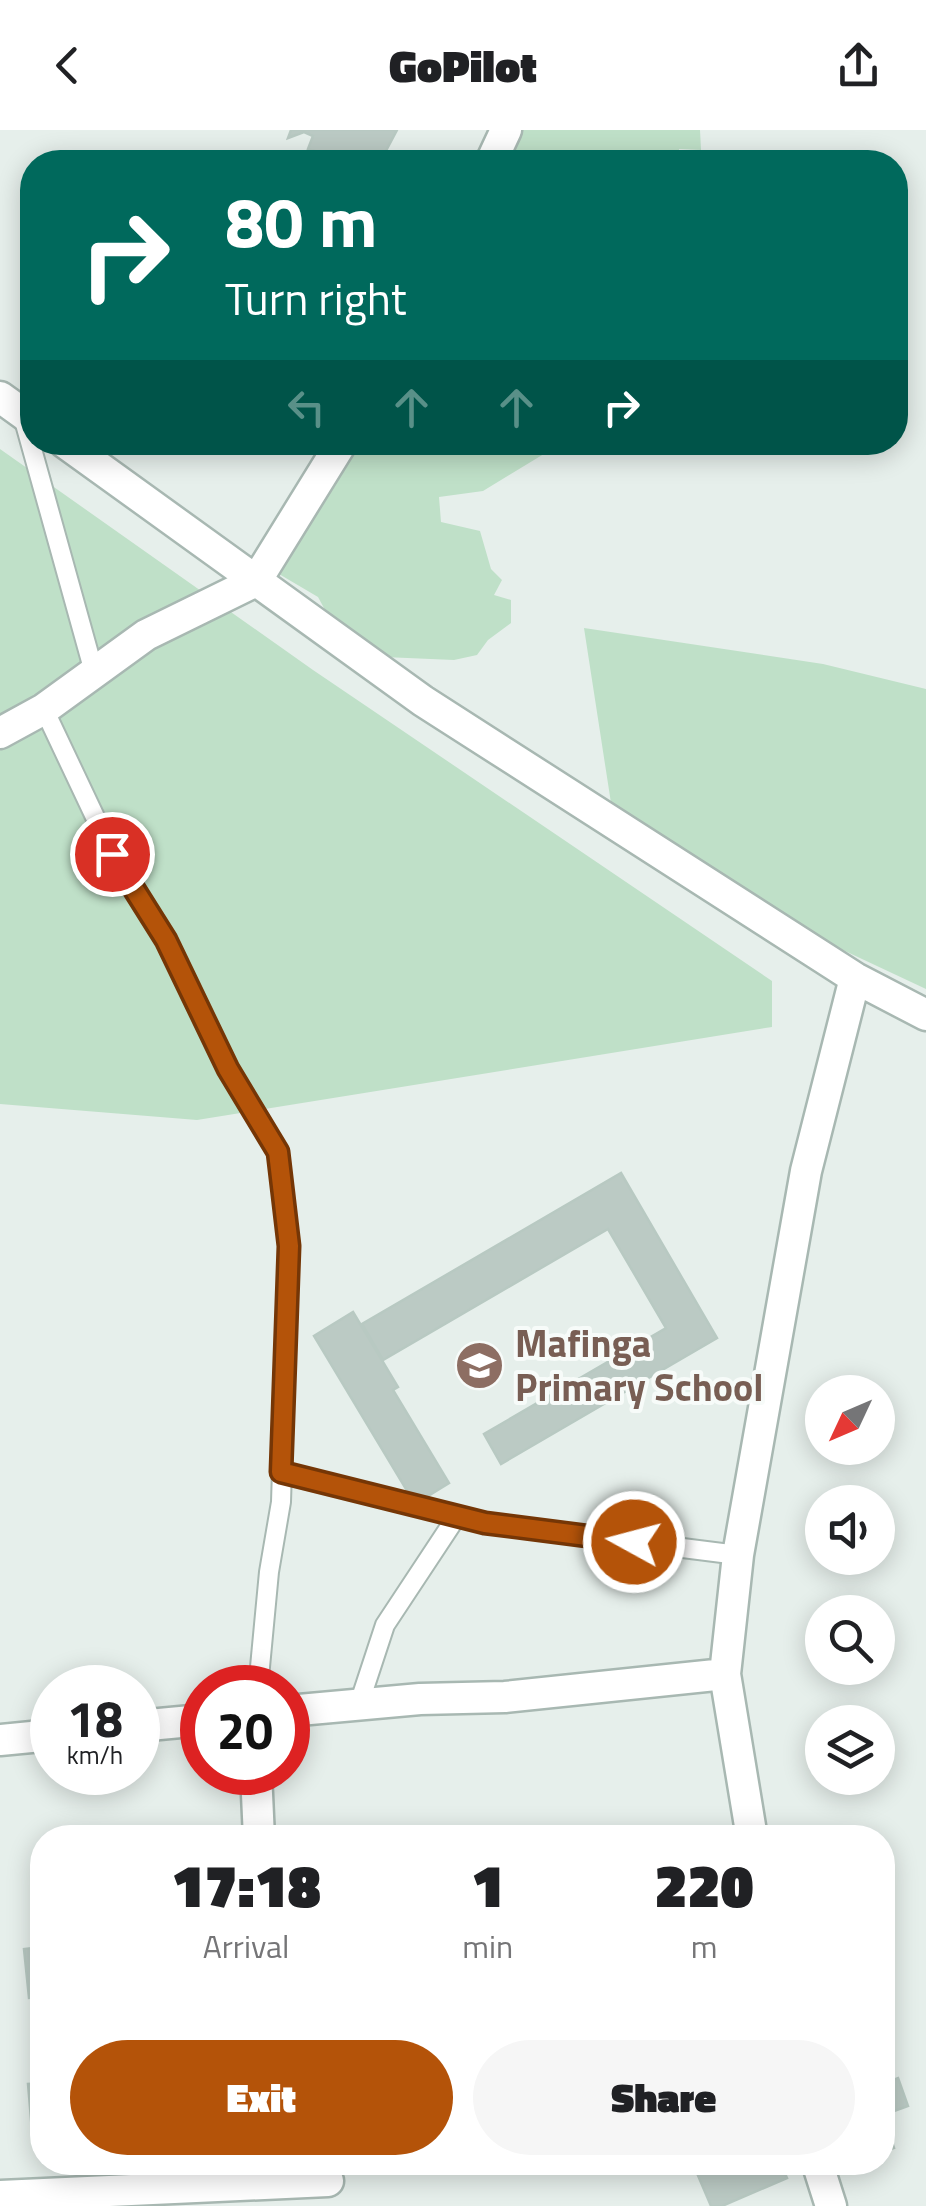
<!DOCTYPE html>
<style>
:root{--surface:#fff;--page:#f6f6f6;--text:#202124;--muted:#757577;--accent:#b45309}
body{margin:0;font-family:"Titillium Web",sans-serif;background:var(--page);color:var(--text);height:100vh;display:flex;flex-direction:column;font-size:38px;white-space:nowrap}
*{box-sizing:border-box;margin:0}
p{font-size:32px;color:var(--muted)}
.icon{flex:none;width:55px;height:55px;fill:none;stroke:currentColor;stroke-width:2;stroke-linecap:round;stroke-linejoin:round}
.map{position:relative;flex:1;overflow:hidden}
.side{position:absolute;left:30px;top:1695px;width:865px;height:350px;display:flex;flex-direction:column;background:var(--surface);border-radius:40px;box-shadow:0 5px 25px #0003}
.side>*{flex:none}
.guide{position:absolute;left:20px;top:20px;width:888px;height:305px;border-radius:40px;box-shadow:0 5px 25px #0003;background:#00695c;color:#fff;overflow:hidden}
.needle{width:65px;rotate:226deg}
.fabs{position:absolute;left:805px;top:1245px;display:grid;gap:20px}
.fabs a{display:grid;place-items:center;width:90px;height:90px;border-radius:50%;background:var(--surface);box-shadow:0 5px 25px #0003;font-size:50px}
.speed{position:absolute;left:30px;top:1535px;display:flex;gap:20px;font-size:50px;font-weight:700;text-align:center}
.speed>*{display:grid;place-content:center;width:130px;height:130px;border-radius:50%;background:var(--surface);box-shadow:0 5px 25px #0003;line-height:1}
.speed small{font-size:25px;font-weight:400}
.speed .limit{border:15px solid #d22;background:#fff;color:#111}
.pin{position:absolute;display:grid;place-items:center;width:85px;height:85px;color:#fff;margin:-42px;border:5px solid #fff;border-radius:50%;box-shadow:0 2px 10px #0007}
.me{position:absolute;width:110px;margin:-55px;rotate:277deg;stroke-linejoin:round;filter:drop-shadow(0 0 8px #0008)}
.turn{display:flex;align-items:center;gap:35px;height:210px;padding:0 40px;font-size:45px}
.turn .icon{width:130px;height:130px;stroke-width:2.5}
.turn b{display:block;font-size:70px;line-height:85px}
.lanes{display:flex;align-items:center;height:95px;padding:0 40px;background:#0003;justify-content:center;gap:50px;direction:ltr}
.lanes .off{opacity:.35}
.eta{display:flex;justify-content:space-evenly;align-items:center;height:170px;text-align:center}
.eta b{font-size:60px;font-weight:800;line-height:70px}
.action{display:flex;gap:20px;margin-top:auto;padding:20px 40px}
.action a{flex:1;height:115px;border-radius:60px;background:var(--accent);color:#fff;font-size:40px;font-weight:800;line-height:115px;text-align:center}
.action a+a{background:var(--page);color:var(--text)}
header{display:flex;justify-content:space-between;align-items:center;height:130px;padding:0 40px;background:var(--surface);font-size:45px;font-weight:800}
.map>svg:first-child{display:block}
</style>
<header><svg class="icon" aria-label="back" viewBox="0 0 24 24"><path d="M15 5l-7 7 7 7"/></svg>GoPilot<svg class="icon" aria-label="share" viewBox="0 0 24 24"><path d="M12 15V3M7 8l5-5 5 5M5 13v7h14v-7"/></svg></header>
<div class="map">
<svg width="926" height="2076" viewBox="0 0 926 2076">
<rect width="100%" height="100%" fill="#e6efeb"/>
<path fill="#bfe0c8" d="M492 0H700L701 20 679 19 680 32H474Z
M327 313H562L483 361 439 367 441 392 480 401 491 439 502 450 494 465 511 470V493L488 510 477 525 454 530 384 527 331 491 318 467 262 434Z
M0 319 313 540 772 851V897L197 990 0 974Z
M584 498 823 534 926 559V859L781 791 611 673Z"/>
<path fill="#bbcac4" stroke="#b8c9c2" stroke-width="2.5" d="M291 0H397L380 32H353L308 19 313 6 304 2 288 8Z
M621 1043 717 1208 501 1334 484 1304 666 1198 608 1099 383 1230 362 1194Z
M353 1182 398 1257 393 1260 449 1353 415 1374 314 1206Z
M42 1817V1867L29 1868 24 1819Z
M898 1948 908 1976 883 1985 894 2018 882 2022V1954Z
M42 1953V2000L32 2001 28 1954Z
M702 2032H780L787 2048 722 2076H711L694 2036Z"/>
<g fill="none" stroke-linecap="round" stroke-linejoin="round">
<defs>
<path id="lane" d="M22 283 94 542
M44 579 113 725 166 810 228 939 278 1022 289 1116 281 1372 269 1442 258 1558
M281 1342 485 1393 738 1425
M359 1574 385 1495 457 1386"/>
<path id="street" d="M491 32 506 0
M0 267 32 290
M64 312 423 571 855 848 926 885
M0 603 44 579 146 505 256 451 342 312
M288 1581 420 1569 505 1567 725 1544
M138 1596 202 1590
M0 1610 52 1605
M256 1642 259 1708
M752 1708 725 1544 738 1425 806 1041 855 848
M817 2032 831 2076
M0 2066 328 2051"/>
</defs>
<use href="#lane" stroke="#a8b8b2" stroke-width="22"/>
<use href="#street" stroke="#a8b8b2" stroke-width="35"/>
<use href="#lane" stroke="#fff" stroke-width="18"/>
<use href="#street" stroke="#fff" stroke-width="30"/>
</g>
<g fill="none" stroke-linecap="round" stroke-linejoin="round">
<defs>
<path id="route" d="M112 724 166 810 228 939 278 1022 289 1116 281 1342 485 1393 634 1412"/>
</defs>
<use href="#route" stroke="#753606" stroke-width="25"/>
<use href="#route" stroke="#b45309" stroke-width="18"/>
</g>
<defs>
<symbol id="school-disc" viewBox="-11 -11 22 22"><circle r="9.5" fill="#8d6e63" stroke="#f7fbf9"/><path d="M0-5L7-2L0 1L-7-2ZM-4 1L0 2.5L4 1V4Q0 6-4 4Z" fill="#fff"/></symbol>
</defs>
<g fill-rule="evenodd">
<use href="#school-disc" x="452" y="1208" width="55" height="55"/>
</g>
<g text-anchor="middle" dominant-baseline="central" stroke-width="8" stroke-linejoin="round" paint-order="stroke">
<g font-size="38" font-weight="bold" fill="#785e54" stroke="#f7fbf9" text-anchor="start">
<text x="515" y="1213">Mafinga<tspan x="515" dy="44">Primary School</tspan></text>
</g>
</g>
</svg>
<div class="fabs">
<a><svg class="needle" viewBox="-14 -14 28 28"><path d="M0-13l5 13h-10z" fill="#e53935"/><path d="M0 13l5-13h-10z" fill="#757577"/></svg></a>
<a><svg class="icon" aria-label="sound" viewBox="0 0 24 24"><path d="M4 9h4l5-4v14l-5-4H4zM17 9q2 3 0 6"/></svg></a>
<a><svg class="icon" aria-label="search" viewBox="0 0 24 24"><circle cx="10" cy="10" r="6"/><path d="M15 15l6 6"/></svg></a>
<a><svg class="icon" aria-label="layers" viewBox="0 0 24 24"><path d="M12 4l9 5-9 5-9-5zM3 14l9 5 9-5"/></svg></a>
</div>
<div class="speed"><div>18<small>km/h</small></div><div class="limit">20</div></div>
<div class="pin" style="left:112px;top:724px;background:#d93025"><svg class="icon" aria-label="arrive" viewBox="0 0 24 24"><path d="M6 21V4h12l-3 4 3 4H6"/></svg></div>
<svg class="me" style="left:634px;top:1412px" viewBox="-20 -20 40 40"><circle r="17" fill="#b45309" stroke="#fff" stroke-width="3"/><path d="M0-11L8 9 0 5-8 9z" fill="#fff"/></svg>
<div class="guide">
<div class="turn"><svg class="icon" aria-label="right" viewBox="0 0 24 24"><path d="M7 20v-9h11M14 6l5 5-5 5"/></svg><div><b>80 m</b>Turn right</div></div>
<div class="lanes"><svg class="icon off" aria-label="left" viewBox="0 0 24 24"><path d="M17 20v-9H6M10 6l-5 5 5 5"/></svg><svg class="icon off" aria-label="ahead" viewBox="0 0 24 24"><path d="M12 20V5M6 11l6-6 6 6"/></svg><svg class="icon off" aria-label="ahead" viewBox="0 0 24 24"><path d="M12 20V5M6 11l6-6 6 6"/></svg><svg class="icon" aria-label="right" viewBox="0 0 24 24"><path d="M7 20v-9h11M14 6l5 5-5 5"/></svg></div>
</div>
<section class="side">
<div class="eta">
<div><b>17:18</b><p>Arrival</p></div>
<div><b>1</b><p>min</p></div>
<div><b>220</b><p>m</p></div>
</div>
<div class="action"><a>Exit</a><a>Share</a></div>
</section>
</div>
